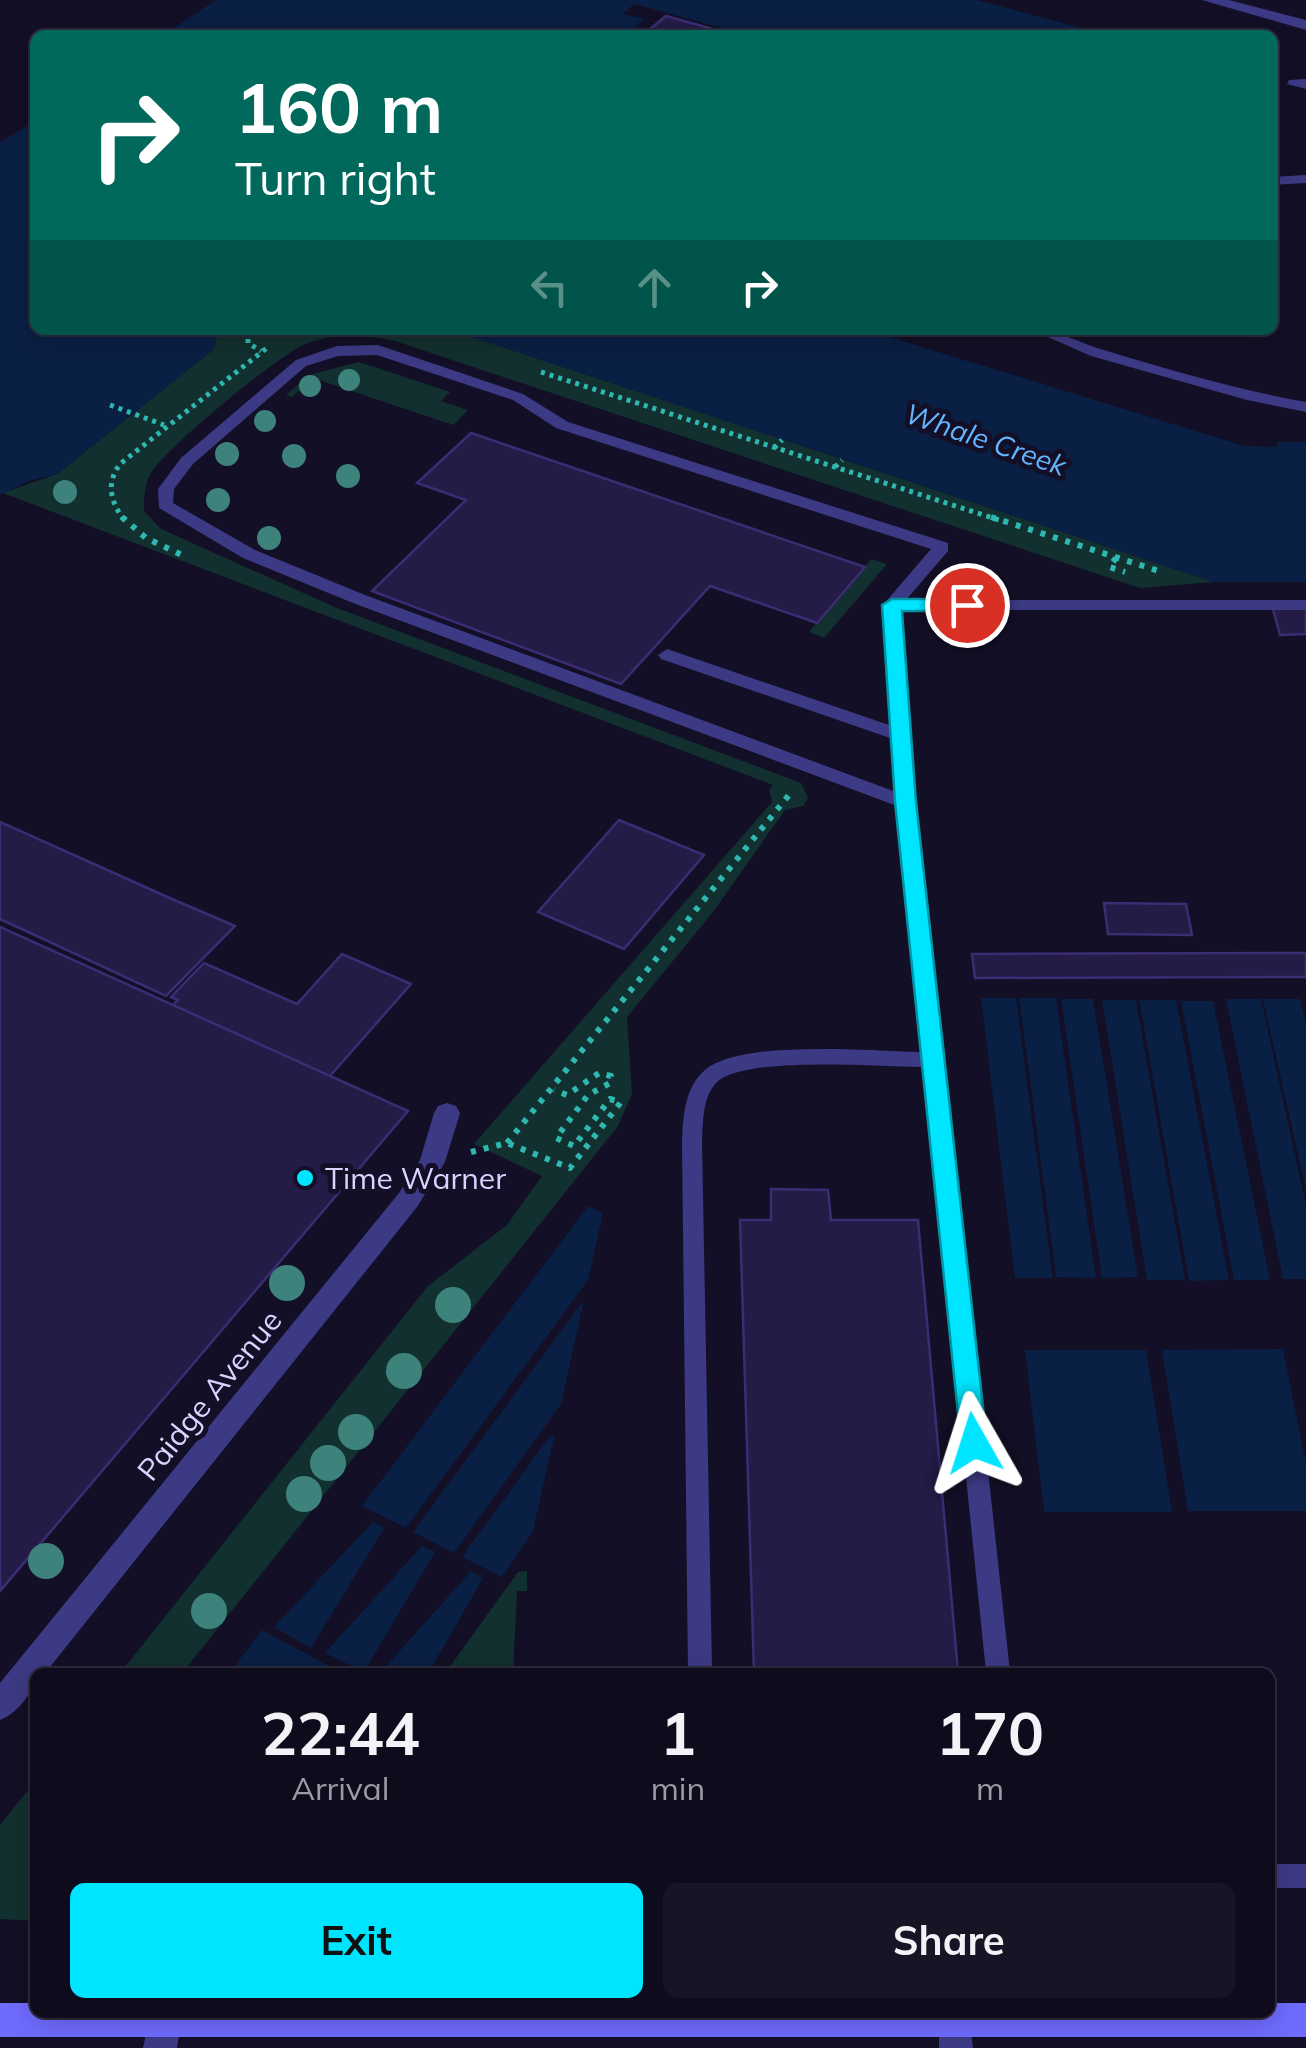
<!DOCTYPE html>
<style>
:root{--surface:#0e0b1c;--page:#171425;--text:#f1f3f6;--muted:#9b9ba3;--line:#2e2b3b;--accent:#00e5ff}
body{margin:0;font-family:Mulish,sans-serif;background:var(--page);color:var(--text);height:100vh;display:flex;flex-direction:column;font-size:38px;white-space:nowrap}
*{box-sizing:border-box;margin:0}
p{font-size:32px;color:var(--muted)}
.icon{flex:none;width:55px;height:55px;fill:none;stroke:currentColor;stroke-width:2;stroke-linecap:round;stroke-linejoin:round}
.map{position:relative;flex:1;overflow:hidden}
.panel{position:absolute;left:30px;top:1668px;width:1245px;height:350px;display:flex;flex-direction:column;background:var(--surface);border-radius:15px;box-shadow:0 5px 25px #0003,0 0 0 2px var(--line)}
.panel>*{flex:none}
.hud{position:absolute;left:30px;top:30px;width:1248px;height:305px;border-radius:15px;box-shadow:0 5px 25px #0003,0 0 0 2px var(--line);background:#00695c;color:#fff;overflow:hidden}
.pin{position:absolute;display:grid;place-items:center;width:85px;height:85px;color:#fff;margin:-42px;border:5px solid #fff;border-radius:50%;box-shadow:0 2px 10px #0007}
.me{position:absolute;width:110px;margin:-55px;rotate:354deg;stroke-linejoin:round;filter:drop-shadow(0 0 8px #0008)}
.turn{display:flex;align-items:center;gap:35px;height:210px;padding:0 40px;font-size:45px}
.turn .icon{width:130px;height:130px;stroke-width:2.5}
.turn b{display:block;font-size:70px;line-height:85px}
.lanes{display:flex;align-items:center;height:95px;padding:0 40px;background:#0003;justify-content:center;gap:50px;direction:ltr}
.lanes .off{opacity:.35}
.eta{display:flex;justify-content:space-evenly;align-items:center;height:170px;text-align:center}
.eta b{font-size:60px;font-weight:700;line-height:70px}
.button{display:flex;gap:20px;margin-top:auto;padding:20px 40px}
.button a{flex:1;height:115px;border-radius:15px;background:var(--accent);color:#111;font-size:40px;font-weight:700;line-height:115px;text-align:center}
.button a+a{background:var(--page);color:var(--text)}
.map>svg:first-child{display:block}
</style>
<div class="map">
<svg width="1306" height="2048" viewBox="0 0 1306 2048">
<rect width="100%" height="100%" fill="#130f26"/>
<path fill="#12302f" d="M218 330H451L1214 582 1140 588 395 341C365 335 333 332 304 345 277 356 165 449 151 473 144 485 144 498 144 511L161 529 337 608 801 783 808 798 803 806 785 810 713 912 627 1017 632 1094 618 1126 183 1672H121L428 1286 507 1225 542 1176 474 1144 772 802 769 789 773 785 3 493 57 474 214 349Z
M359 362 450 392 441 401 468 410 453 425 313 378 292 397 286 395 309 375Z
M871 559 887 564 824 638 809 632Z
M527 1571V1591H517L513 1672H446L518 1572Z
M35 1781V1921L0 1919V1825Z"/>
<path fill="#0a1f44" d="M216 0H977L1108 35H749L634 4 623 14 645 19 626 35H163Z
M35 120V330H218L214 349 57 474 29 481 0 495V143Z
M451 330H867L1244 446 1277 447V442H1306V582H1214Z
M981 998H1016L1053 1278H1015Z
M1019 998H1056L1096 1278 1056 1277Z
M1061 999H1093L1138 1277 1102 1278Z
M1226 999H1261L1306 1205V1279H1283Z
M1263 999H1300L1306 1024V1190Z
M1102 1000H1136L1185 1280H1147Z
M1139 1000H1176L1229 1280 1189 1281Z
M1181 1001H1213L1270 1280H1234Z
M588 1206 603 1213 588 1280 406 1528 362 1506Z
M584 1300 561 1404 454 1553 413 1532Z
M1283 1349 1306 1463V1511H1188L1162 1350Z
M1025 1350H1146L1172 1512H1044Z
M550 1436 554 1437 533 1531 502 1577 462 1557Z
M373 1522 384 1528 311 1648 274 1627Z
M422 1546 435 1552 364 1672 325 1653Z
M471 1571 483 1578 429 1672H381Z
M262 1630 340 1672H230Z"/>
<path fill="#241b47" stroke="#3b2d73" stroke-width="2.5" d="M666 16 734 35H643Z
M471 433 865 567 817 623 710 586 621 684 372 591 466 500 417 483Z
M1271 602H1306V634L1280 635Z
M619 820 704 855 624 949 538 912Z
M0 822 172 899 235 926 166 996 0 919Z
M1104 903 1186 904 1192 935 1108 934Z
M0 927 408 1111 0 1591Z
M1306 953V977L975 978 972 954Z
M342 954 411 984 330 1076 173 1005 178 1000 171 997 204 963 297 1004Z
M771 1189 828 1190 831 1220H918L958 1672H754L740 1220H771Z"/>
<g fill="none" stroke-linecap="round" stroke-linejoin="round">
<path stroke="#2fb8b0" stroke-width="5" stroke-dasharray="4 5" stroke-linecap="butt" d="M248 330V343L261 351
M541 372 999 520
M110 405 164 425
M774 448 782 440
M835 467 842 460
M124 520C110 501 106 483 120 464L268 347"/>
<path stroke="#2fb8b0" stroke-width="6" stroke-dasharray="5 8" stroke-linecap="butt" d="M122 517 146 538 184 556
M991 517 1162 572
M1116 558 1109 567 1125 572
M507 1143 793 790
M471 1152 507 1143 570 1168 621 1102 610 1099 574 1146 556 1138 588 1095 610 1083 611 1076 599 1073 567 1095 554 1090"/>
<path fill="#3d3a85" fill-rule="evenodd" d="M1306 175V183L1272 185V177Z
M1032 330C1060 330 1081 344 1107 351 1173 371 1239 390 1306 402V412L1247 400 1091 356Z
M378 345 523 394 568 422 948 543V551L906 600H1306V610H901L915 802 1010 1672H986L924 1067C883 1067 743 1055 716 1083 702 1098 703 1124 702 1143L712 1672H688L682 1143C683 1118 684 1088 705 1070 741 1039 874 1051 922 1052L897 806 353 603 243 558 159 508 158 489 181 458 296 360 337 346ZM377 355 513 400 556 428 931 549 883 605 892 726 673 651 667 649 658 655 661 659 893 739 896 792 365 595 255 550 173 503 174 489 193 464 306 366 338 356Z
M1270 1864H1306V1888H1270Z"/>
<path fill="#3d3a85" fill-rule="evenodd" d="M1202 0H1229L1306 20V30Z
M1306 79V89L1287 84 1289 80Z
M447 1103 456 1106 460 1113 445 1162 417 1207 46 1672H35C35 1692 18 1713 0 1720V1683L399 1193 420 1160 434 1113 438 1106Z
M151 2012H177L181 2021 177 2048H143Z
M939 2012H969L973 2048H939Z"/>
<path fill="#6f6bff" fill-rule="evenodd" d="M0 2003H35V2012H1270V2003H1306V2037H0Z"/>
</g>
<g fill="#3d827b">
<circle cx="349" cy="380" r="11"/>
<circle cx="310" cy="386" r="11"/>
<circle cx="265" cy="421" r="11"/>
<circle cx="227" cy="454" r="12"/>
<circle cx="294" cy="456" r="12"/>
<circle cx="348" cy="476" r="12"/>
<circle cx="65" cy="492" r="12"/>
<circle cx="218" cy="500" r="12"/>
<circle cx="269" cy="538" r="12"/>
<circle cx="287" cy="1283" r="18"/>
<circle cx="453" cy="1305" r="18"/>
<circle cx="404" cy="1371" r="18"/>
<circle cx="356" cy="1432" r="18"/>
<circle cx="328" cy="1463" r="18"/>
<circle cx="304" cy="1494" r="18"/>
<circle cx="46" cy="1561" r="18"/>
<circle cx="209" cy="1611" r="18"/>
</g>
<path fill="#00e5ff" stroke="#0095a6" stroke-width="2.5" d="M892 599H967L977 605 967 611H902L916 802 987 1443 983 1451 974 1454 965 1451 961 1443 895 802 882 605Z"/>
<circle fill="#00e5ff" stroke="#130f26" stroke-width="4" cx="305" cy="1178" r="10"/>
<g text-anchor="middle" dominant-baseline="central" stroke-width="10" stroke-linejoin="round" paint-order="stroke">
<g font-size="28" font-style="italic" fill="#62b6ff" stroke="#130f26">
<text transform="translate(986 439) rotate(19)">Whale Creek</text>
</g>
<g font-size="30" fill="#d9d4ff" stroke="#130f26" text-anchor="start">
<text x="325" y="1178">Time Warner</text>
</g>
<g font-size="30" fill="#d9d4ff" stroke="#130f26">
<text transform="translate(209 1395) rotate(-51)">Paidge Avenue</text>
</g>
</g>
</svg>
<div class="pin" style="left:967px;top:605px;background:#d93025"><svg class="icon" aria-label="arrive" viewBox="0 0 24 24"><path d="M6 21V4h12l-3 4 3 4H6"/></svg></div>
<svg class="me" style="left:974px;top:1443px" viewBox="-20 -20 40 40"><path d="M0-17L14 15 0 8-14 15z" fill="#00e5ff" stroke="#fff" stroke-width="4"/></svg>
<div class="hud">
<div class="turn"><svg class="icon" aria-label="right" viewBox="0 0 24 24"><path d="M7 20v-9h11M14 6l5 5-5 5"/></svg><div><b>160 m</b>Turn right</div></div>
<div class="lanes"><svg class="icon off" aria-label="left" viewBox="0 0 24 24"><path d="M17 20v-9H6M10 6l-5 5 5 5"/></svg><svg class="icon off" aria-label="ahead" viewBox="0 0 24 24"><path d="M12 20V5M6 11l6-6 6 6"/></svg><svg class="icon" aria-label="right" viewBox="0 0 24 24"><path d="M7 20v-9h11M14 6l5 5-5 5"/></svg></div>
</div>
<section class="panel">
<div class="eta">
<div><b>22:44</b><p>Arrival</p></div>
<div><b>1</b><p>min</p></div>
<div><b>170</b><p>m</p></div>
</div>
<div class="button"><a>Exit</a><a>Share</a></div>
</section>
</div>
